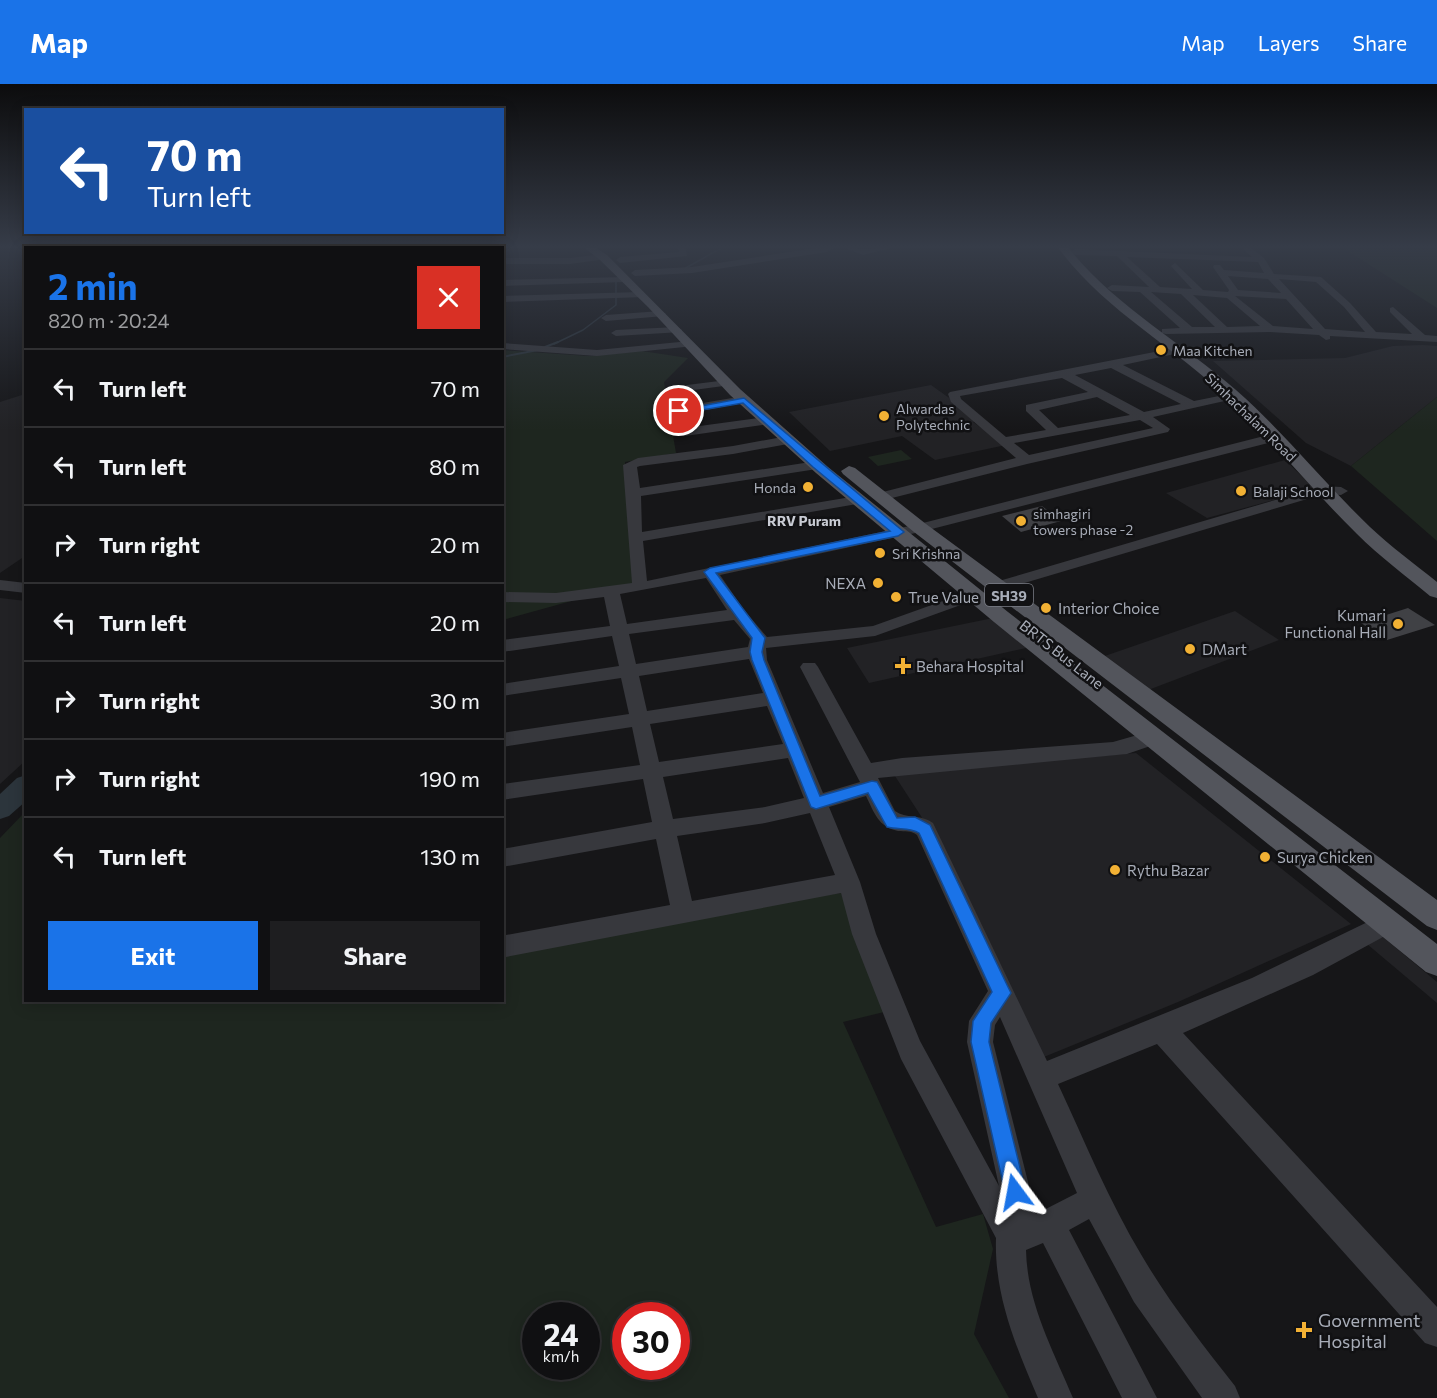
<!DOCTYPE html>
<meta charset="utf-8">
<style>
:root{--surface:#101012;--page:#1e1e20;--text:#f1f3f6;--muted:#9c9d9f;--line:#303032;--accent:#1a73e8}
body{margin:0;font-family:Commissioner,sans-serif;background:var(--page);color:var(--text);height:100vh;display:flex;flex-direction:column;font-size:22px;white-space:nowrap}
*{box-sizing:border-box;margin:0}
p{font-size:20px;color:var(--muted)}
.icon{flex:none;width:33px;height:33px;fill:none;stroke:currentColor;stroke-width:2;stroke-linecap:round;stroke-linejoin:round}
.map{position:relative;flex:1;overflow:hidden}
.drawer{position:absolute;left:24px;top:162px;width:480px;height:756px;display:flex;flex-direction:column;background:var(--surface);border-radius:0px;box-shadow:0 3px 15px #0003,0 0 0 2px var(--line)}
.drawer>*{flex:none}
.banner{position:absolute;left:24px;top:24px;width:480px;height:126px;border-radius:0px;box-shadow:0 3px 15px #0003,0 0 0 2px var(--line);background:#1a4fa0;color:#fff;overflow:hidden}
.speed{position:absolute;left:522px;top:1218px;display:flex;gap:12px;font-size:30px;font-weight:700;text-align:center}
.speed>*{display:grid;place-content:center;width:78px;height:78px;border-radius:50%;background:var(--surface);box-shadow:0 3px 15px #0003,0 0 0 2px var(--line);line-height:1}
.speed small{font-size:15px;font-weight:400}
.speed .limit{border:9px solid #d22;background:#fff;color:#111}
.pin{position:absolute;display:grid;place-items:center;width:51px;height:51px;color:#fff;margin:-26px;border:3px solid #fff;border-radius:50%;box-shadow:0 2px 6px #0007}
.me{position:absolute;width:66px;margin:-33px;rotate:347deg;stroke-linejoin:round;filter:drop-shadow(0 0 4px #0008)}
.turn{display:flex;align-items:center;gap:21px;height:126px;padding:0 24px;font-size:27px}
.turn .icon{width:78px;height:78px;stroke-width:2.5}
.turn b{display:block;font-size:42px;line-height:51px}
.round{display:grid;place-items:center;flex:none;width:63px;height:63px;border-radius:0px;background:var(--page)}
.overview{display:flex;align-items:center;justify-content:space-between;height:102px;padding:0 24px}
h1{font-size:36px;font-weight:700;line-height:45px;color:var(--accent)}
.action{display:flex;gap:12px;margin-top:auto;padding:12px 24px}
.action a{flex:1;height:69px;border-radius:0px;background:var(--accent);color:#fff;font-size:24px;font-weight:700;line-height:69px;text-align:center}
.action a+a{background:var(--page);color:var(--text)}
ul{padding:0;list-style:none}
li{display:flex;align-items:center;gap:18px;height:78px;padding:0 24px;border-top:2px solid var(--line)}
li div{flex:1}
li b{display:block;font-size:22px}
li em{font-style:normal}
header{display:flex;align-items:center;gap:36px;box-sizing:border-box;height:84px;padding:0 30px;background:var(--accent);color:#fff}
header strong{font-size:28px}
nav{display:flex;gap:33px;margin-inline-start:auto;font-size:21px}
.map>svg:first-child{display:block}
</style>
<header>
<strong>Map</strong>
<nav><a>Map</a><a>Layers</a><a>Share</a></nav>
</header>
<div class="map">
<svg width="1437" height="1314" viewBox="0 0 1437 1314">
<rect width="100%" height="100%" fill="#161618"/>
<path fill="#222225" d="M1423 261 1437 262V313L1351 382 1306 359 1213 277 1345 274 1393 262Z
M931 301 980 336 973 338 1006 361 935 376 902 352 830 367 789 328Z
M25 310V472L0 489V318Z
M1285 376 1315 405 1207 434 1166 409Z
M0 514 26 517 25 677 0 700Z
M1235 527 1279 556 1143 608 1099 574Z
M998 533 1026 564 869 599 847 564Z
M1136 669 1351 840 1178 918 1039 975 921 732 893 689Z
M1383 853 1437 898V919L1367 860Z"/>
<path fill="#1e261f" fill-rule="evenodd" d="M1340 162H1437V224Z
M502 266 588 272 642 267 688 274 664 298 676 369 625 378 633 500 503 536Z
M1437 313V457L1351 382Z
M901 366 912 375 878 382 868 373Z
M25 728 26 916H502L503 858 841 809 884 928 843 938 936 1143 983 1130 993 1165 974 1250 1009 1314H0V754ZM536 1232H586V1282H536ZM626 1232H676V1282H626Z"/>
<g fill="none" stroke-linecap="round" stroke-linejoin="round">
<path stroke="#2c353c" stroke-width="1.5" d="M684 185 725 162
M554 260 583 246 616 221V197"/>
<path stroke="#2c353c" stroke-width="2" d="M545 263 558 258
M502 273 538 266"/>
<path fill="#2c353c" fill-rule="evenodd" d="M456 162H467L455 164Z
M26 691V717L9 732 0 735V710L17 694Z"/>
</g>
<path fill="#404145" d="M1042 422 1061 437 1021 448 1002 432Z
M1408 524 1435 541 1387 556 1361 539Z"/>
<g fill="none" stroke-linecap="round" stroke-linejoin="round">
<path fill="#37383d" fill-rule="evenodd" d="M496 162H504L505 164 502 166V164Z
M677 162H685L687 172 620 179 616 176 620 173 679 168Z
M828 162H837L827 168 692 189 635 192 631 189 635 186 692 183Z
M840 162C849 161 856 165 864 165 876 165 887 161 899 162L863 171Z
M1240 162H1249L1264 174 1274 190 1321 193 1350 219 1376 248 1412 250 1390 228V224L1393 223 1425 251 1437 252V258L1330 252V255L1326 256 1319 251 1270 248 1166 250 1162 249V245L1180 244 1140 208 1112 207 1107 204 1112 201 1149 203 1117 172 1075 171 1071 168 1075 165 1252 173ZM1127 173 1258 178 1264 189 1224 186 1220 181H1214L1213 183 1229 206 1228 208 1203 206 1175 179 1171 182 1192 205 1160 203ZM1228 192 1268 195 1281 209 1238 206ZM1279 195 1316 198 1344 223 1365 248 1325 245ZM1151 208 1181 210 1215 243H1192ZM1193 211 1227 214 1260 242 1227 243ZM1235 212 1286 215 1313 245 1273 242Z
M603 170 607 173 606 175 570 180H502V174H570Z
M627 193V197L624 198 502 202V196Z
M641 208 646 211 644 213 502 218V212Z
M661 227 666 230 664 232 606 237 601 234 606 231Z
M677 243 682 246 681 248 616 252 611 249 616 246Z
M690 257 695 260 694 262 597 272 502 265V259L597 266Z
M1180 263 1185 266 1184 268 1123 281 1194 317 1234 309 1240 312 1238 314 1153 333 1170 345 1168 348 1027 380 880 417 873 413 875 410 1016 374 951 318 948 310 950 308ZM1111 284 1181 320 1144 328 1075 291ZM1062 294 1088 308 1026 321V327L1046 346 1006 353 961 315 960 312ZM1097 313 1130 331 1058 344 1039 326ZM1140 336 1153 344 1029 371 1014 359Z
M727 296 733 299 731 301 671 309 665 306 671 303Z
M744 312 750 316 748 318 679 331 673 327 679 323Z
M766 333 770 334V340L685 352 679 348 685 344Z
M1276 349 1280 350 1282 353 1280 356 920 448 720 491 744 526 767 553 873 542 968 508 974 506 982 511 980 514 875 552 766 564 767 576 823 709 860 698 800 583 803 579H815L818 583 871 679 902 674 1113 658 1155 646 1162 648 1165 653 1162 658 1127 670 878 694 895 727C906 735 921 730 933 739L1047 977 1252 894 1380 832 1388 829 1396 832 1400 839 1396 846 1313 891 1183 949 1437 1223V1263L1425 1259 1157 960 1058 1000C1085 1058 1109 1117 1142 1172 1169 1218 1202 1260 1235 1302L1240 1314H1202L1134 1218 1089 1135 1069 1146 1157 1314H1122L1043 1159 1026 1166C1027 1219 1053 1266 1073 1314H1038C1016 1263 994 1211 996 1154L901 975 852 850 841 809 506 873 502 872V852L506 851 670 821 656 755 502 783V765L652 738 643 695 502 716V700L640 681 632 643 502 663V649L629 630 621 594 502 612V600L619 582 612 552 502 568V556L610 542 604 513 556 519 502 518V508L556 509 632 499 623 381 638 374 733 362 788 352 794 356 788 360 733 370 640 382 637 383 640 404 817 377 824 381 817 385 641 412 642 448 857 412 864 416 857 420 643 457 647 497 919 440ZM706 494 727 526 627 540 620 510ZM734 536 750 555 748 563 636 580 629 550ZM749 575 763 609 647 627 639 592ZM767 622 783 660 659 678 650 640ZM788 674 804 714 765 723 673 735 663 693ZM866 712C874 728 878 743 898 747 905 748 911 746 917 751L988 907 969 937 967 958 999 1102 920 957 876 850 860 798 829 723ZM810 729 835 791 692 817 677 752 765 739ZM1000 933 1077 1109 1036 1130 993 958 995 941Z
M1323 402 1341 403 1348 407 1341 411 1324 410 1004 505H992L990 502 992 499Z
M0 496 26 499V509L0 506Z"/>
<path fill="#53555c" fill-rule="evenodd" d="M582 162H593L607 171 740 305 828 383 1008 528 1437 860V892L1426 888 994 538 816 389 730 311 648 223 599 175Z
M1057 162H1067C1112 220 1181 258 1236 306 1284 348 1324 399 1370 443 1391 463 1415 480 1437 498V514L1430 512C1406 492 1379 472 1357 450 1312 406 1273 357 1228 314 1173 262 1101 224 1057 162Z
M849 382 855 384 926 440 1437 816V846L1427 842 914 448 843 390 841 387Z"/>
</g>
<linearGradient id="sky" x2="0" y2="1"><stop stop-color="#0c0c0d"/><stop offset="0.47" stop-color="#363c48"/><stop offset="1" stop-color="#363c48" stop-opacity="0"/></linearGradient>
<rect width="1437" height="346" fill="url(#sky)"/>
<path fill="#1a73e8" stroke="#114b97" stroke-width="1.5" d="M744 314 904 448 898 452 716 489 765 554 762 568 764 576 820 712 872 697 877 698 897 734 915 733 930 741 1008 903 1011 909 991 939 989 958 1026 1108 1023 1115 1015 1118 1008 1115 1005 1108 971 958 973 937 992 908 919 749C910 743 898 746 887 743L868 709 816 725 811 723 752 576 750 568 752 554 704 488 710 484 890 447 813 383 743 319 679 330 674 327Z"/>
<g fill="#f2b134" stroke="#111113" stroke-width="2">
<circle cx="1161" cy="266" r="6"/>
<circle cx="884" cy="332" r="6"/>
<circle cx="808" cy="403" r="6"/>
<circle cx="1241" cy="407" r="6"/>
<circle cx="1021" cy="437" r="6"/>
<circle cx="880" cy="469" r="6"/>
<circle cx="878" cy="499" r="6"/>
<circle cx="896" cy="513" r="6"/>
<circle cx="1046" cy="524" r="6"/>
<circle cx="1398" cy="540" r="6"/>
<circle cx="1190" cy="565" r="6"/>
<path d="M900 573h6v6h6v6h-6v6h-6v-6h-6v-6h6z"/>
<circle cx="1265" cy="773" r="6"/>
<circle cx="1115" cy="786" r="6"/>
<path d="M1301 1237h6v6h6v6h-6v6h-6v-6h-6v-6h6z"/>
</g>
<g text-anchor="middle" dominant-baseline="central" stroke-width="5" stroke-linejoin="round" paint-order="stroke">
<g font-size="14" fill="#a8adb8" stroke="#111113" text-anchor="start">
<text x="1173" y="266">Maa Kitchen</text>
<text x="896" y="324">Alwardas<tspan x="896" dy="16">Polytechnic</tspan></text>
<text x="796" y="403" text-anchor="end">Honda</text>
<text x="1253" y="407">Balaji School</text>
<text x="1033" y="429">simhagiri<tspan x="1033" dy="16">towers phase -2</tspan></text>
<text x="892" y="469">Sri Krishna</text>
</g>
<g font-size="14" fill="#a8adb8" stroke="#111113">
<text transform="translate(1251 333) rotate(44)">Simhachalam Road</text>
</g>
<g font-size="14" font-weight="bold" fill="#c9ccd4" stroke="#111113">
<text x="804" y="436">RRV Puram</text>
</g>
<rect fill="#111113" stroke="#7b7e86" stroke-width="1.5" x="985" y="500" width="48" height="22" rx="4.5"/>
<g font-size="14" font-weight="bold" fill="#a8adb8">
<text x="1009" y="511">SH39</text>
</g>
<g font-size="15" fill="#a8adb8" stroke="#111113" text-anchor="start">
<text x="866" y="499" text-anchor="end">NEXA</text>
<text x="908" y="513">True Value</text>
<text x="1058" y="524">Interior Choice</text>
<text x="1386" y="531" text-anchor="end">Kumari<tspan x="1386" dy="17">Functional Hall</tspan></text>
<text x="1202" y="565">DMart</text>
<text x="916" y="582">Behara Hospital</text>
<text x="1277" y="773">Surya Chicken</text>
<text x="1127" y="786">Rythu Bazar</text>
</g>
<g font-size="15" fill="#a8adb8" stroke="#111113">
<text transform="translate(1062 570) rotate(38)">BRTS Bus Lane</text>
</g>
<g font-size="18" fill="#a8adb8" stroke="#111113" text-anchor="start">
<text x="1318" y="1236">Government<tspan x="1318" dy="21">Hospital</tspan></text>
</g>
</g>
</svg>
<div class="speed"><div>24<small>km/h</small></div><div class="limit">30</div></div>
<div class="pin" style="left:679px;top:327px;background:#d93025"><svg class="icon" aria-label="arrive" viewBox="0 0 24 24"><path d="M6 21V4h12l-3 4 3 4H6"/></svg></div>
<svg class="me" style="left:1015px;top:1108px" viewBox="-20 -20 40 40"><path d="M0-17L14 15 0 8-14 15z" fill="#1a73e8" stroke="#fff" stroke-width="4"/></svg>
<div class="banner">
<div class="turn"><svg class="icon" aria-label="left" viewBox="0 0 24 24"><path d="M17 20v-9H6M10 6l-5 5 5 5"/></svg><div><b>70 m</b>Turn left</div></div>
</div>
<section class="drawer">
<div class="overview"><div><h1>2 min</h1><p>820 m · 20:24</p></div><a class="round" style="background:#d93025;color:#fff"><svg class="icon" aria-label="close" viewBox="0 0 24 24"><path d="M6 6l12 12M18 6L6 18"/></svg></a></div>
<ul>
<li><svg class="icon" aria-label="left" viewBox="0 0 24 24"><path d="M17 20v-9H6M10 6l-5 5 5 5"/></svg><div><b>Turn left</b></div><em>70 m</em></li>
<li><svg class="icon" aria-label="left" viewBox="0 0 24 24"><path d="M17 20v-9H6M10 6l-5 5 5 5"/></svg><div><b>Turn left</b></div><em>80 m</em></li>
<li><svg class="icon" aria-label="right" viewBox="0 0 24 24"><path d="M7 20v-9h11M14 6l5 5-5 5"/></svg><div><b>Turn right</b></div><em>20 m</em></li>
<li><svg class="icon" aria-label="left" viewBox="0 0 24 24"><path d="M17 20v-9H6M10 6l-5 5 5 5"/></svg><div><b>Turn left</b></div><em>20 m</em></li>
<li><svg class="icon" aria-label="right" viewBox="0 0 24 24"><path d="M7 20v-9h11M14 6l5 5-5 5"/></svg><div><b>Turn right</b></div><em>30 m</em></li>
<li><svg class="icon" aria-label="right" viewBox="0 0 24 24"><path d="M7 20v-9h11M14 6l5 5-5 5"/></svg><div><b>Turn right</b></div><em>190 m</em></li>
<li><svg class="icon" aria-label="left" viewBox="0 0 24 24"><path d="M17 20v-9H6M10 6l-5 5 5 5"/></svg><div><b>Turn left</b></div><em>130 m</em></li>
</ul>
<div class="action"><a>Exit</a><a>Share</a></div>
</section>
</div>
